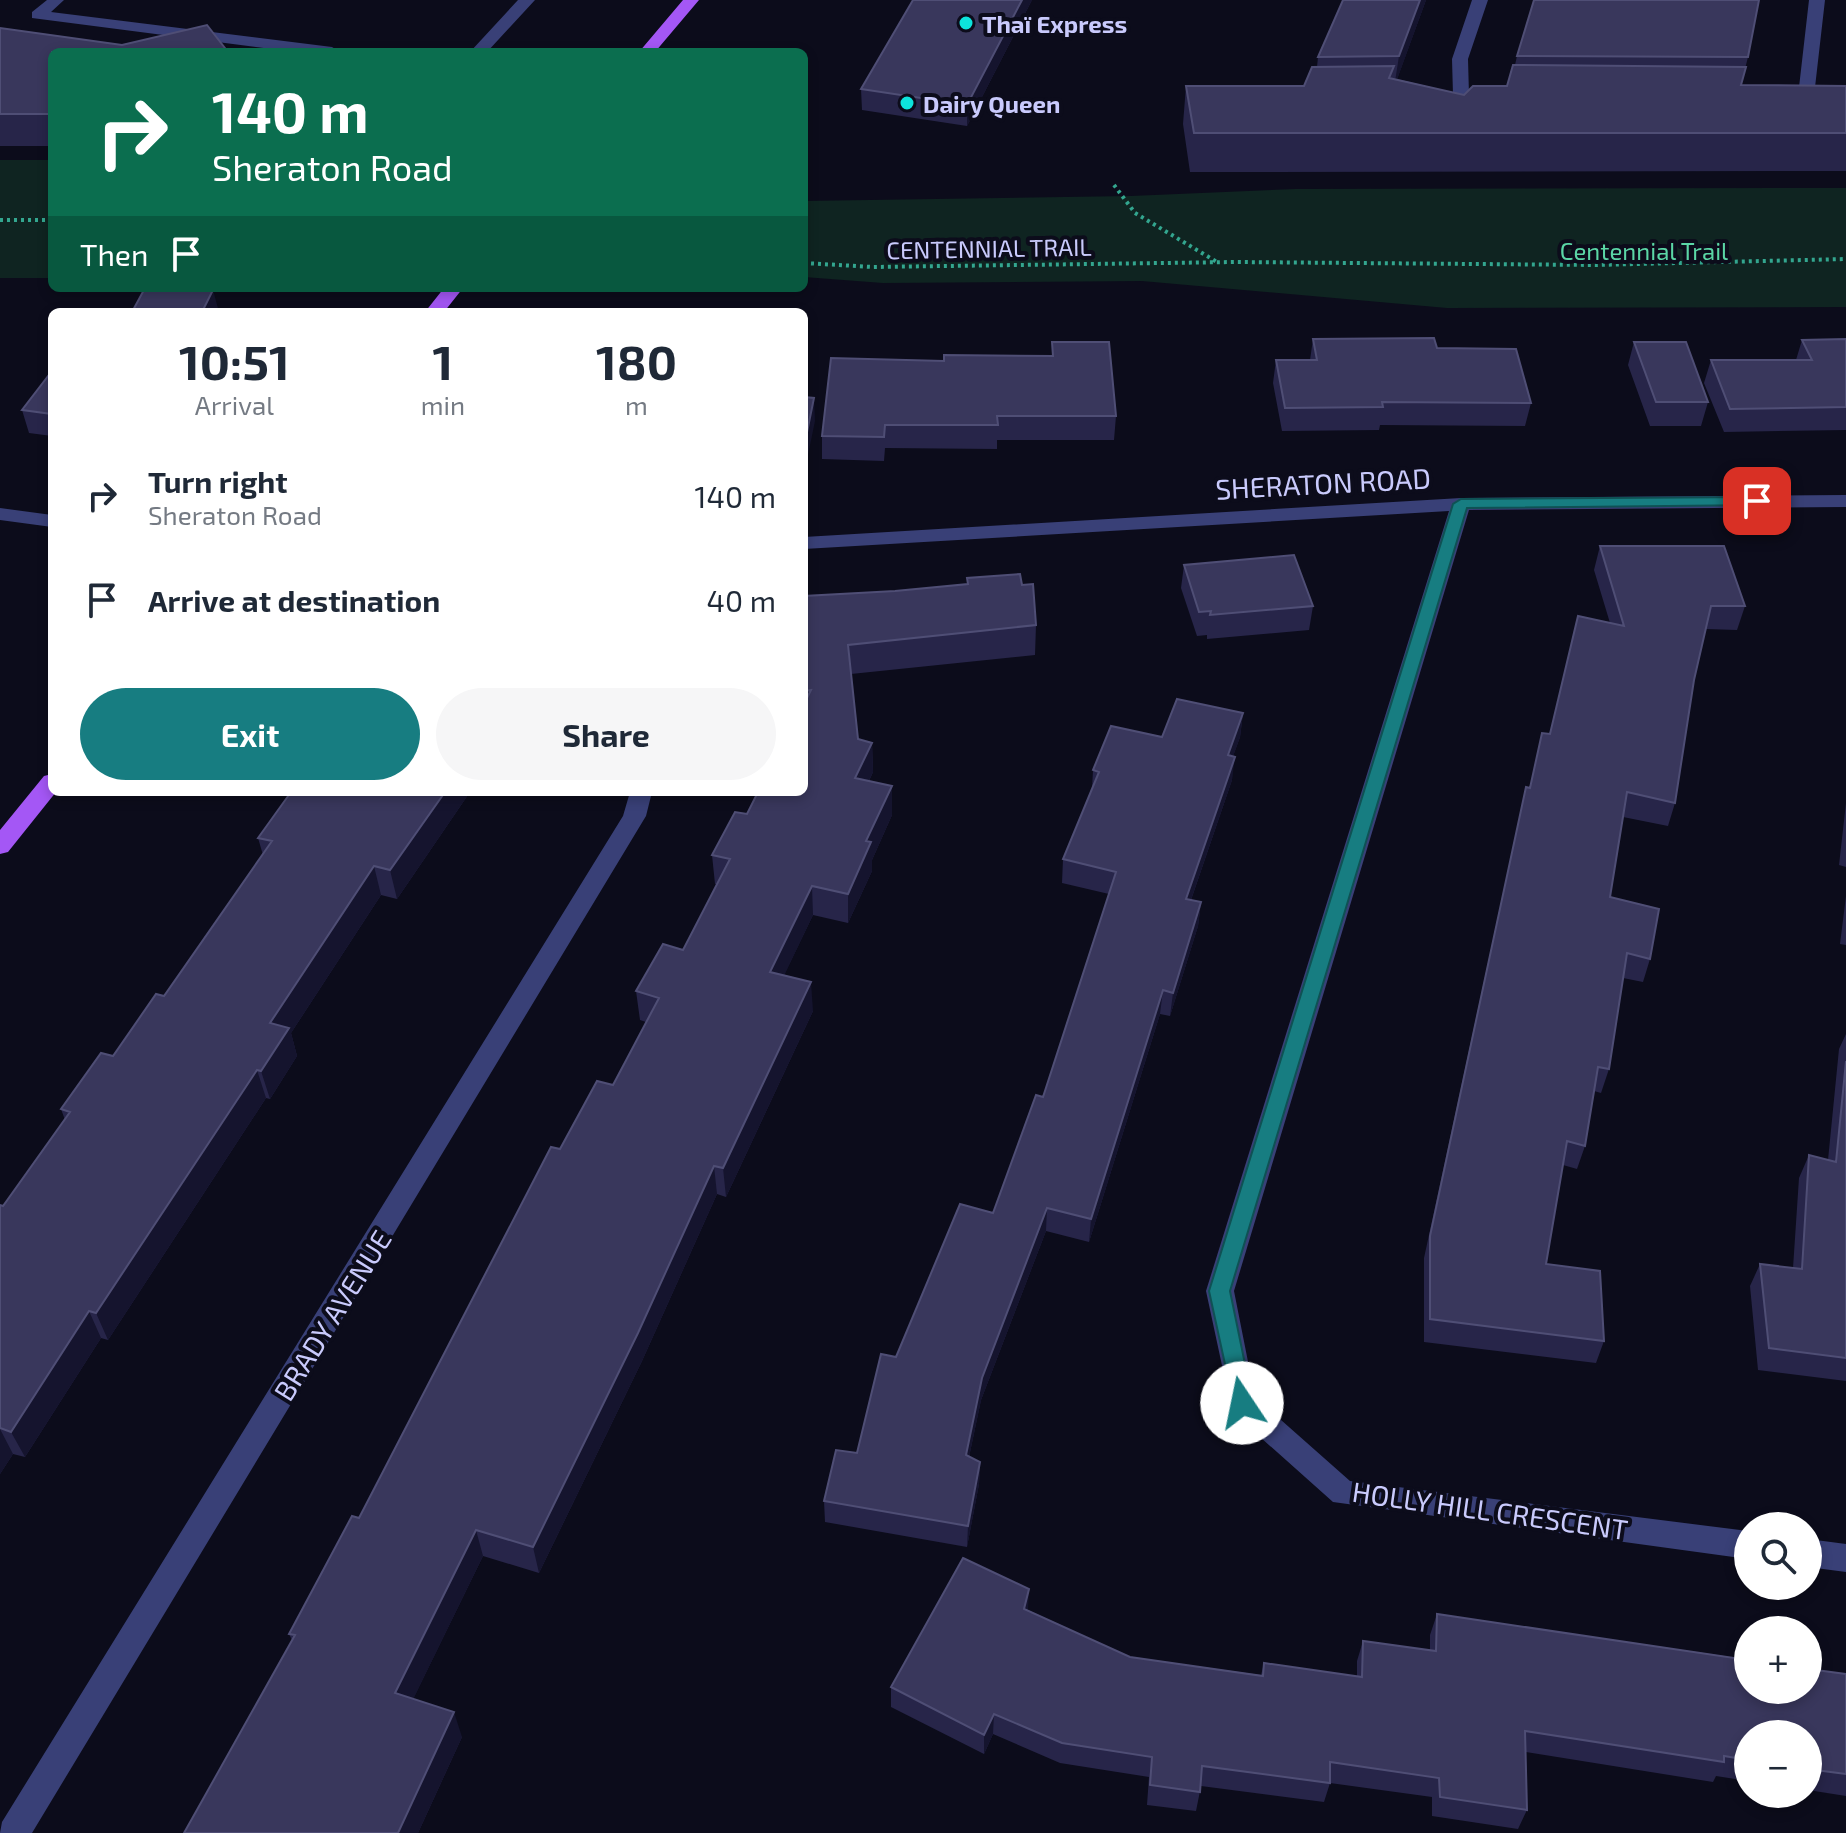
<!DOCTYPE html>
<meta charset="utf-8">
<style>
:root{--surface:#fff;--page:#f6f6f7;--text:#1f2937;--muted:#747a83;--accent:#177d81}
body{margin:0;font-family:"Exo 2",sans-serif;background:var(--page);color:var(--text);height:100vh;display:flex;flex-direction:column;font-size:30px;white-space:nowrap}
*{box-sizing:border-box;margin:0}
p{font-size:26px;color:var(--muted)}
.icon{flex:none;width:44px;height:44px;fill:none;stroke:currentColor;stroke-width:2;stroke-linecap:round;stroke-linejoin:round}
.map{position:relative;flex:1;overflow:hidden}
.drawer{position:absolute;left:48px;top:308px;width:760px;height:488px;display:flex;flex-direction:column;background:var(--surface);border-radius:12px;box-shadow:0 4px 12px #0003}
.drawer>*{flex:none}
.hud{position:absolute;left:48px;top:48px;width:760px;height:244px;border-radius:12px;box-shadow:0 4px 12px #0003;background:#0b6e4f;color:#fff;overflow:hidden}
.buttons{position:absolute;left:1734px;top:1512px;display:grid;gap:16px}
.buttons a{display:grid;place-items:center;width:88px;height:88px;border-radius:50%;background:var(--surface);box-shadow:0 4px 12px #0003;font-size:40px}
.pin{position:absolute;display:grid;place-items:center;width:68px;height:68px;color:#fff;margin:-34px;border-radius:16px;box-shadow:0 4px 12px #0006}
.me{position:absolute;width:88px;margin:-44px;rotate:349deg;stroke-linejoin:round;filter:drop-shadow(0 0 6px #0008)}
.turn{display:flex;align-items:center;gap:28px;height:168px;padding:0 32px;font-size:36px}
.turn .icon{width:104px;height:104px;stroke-width:2.5}
.turn b{display:block;font-size:56px;line-height:68px}
.then{display:flex;align-items:center;height:76px;padding:0 32px;background:#0003;gap:16px;font-size:30px}
.eta{display:flex;justify-content:space-evenly;align-items:center;height:136px;text-align:center}
.eta b{font-size:48px;font-weight:700;line-height:56px}
.button{display:flex;gap:16px;margin-top:auto;padding:16px 32px}
.button a{flex:1;height:92px;border-radius:48px;background:var(--accent);color:#fff;font-size:32px;font-weight:700;line-height:92px;text-align:center}
.button a+a{background:var(--page);color:var(--text)}
ul{padding:0;list-style:none}
li{display:flex;align-items:center;gap:24px;height:104px;padding:0 32px}
li div{flex:1}
li b{display:block;font-size:30px}
li em{font-style:normal}
.map>svg:first-child{display:block}
</style>
<div class="map">
<svg width="1846" height="1833" viewBox="0 0 1846 1833">
<rect width="100%" height="100%" fill="#0c0c1b"/>
<path fill="#0f2421" d="M0 160H52V278H0Z
M1846 188V307L1447 308 1142 281 883 283 804 277V201L1131 196 1296 189Z"/>
<g fill="none" stroke-linecap="round" stroke-linejoin="round">
<path stroke="#33a68f" stroke-width="4" stroke-dasharray="3 4" stroke-linecap="butt" d="M1114 185 1135 213 1217 262
M0 220H52
M804 263 873 267 1235 262 1596 265 1846 259"/>
<path fill="#394077" fill-rule="evenodd" d="M47 0H64L51 12 332 47 340 52H294L32 18V12Z
M518 0H535L487 52H470Z
M1472 0H1488L1468 59 1469 95 1461 100 1453 95 1452 59Z
M1809 0H1825L1814 96 1806 101 1798 96Z
M1846 495V507L1469 510 1234 1291 1255 1397 1350 1481 1748 1531V1559L1333 1502 1232 1412 1206 1291 1449 511 804 549V537L1461 498Z
M0 508 52 515V527L0 520Z
M630 792H652L646 816 32 1833H0L2 1822 623 816Z
M1808 1539 1846 1544V1572L1808 1567Z"/>
<path fill="#a457f5" fill-rule="evenodd" d="M683 0H699L655 52H639Z
M444 288H463L444 312H425Z
M52 774V792H56L8 852 0 854V830L44 776Z"/>
</g>
<path fill="#272549" d="M1032 0 967 126 862 110 861 89Z
M1343 0H1426L1397 79 1464 95 1507 86 1515 65 1517 56 1748 57 1741 85 1846 86V171L1190 172 1183 124 1186 86H1304L1317 67 1318 57Z
M0 28 122 45 228 52H52V146H0Z
M1313 339 1437 348 1531 403 1525 426 1380 425 1379 430 1282 431 1273 383 1276 360H1310Z
M1846 339V430L1724 432 1704 383 1711 360H1796L1802 340Z
M1052 342 1116 416 1114 440H997V449L885 448 884 461 822 459V436L944 361 1052 356Z
M1634 342 1708 402 1701 426H1650L1628 365Z
M52 371V436L29 433 22 410Z
M1600 546 1745 606 1737 630 1706 629 1694 680 1675 803 1668 826 1623 817 1610 897 1650 959 1643 982 1623 978 1609 1069 1601 1093 1594 1091 1585 1146 1577 1169 1563 1165 1546 1264 1604 1341 1596 1363 1424 1342V1258L1526 787 1530 788 1542 733 1549 734 1610 623 1594 570Z
M1184 565 1313 606 1309 630 1207 639V635L1197 636 1181 588Z
M967 578 1022 585 1036 625 1035 655 851 674 858 739 872 743 873 772 869 781 892 786V815L872 860V871L848 923 813 915 784 975 813 1011 726 1197 717 1194 642 1361 539 1573 483 1556 413 1699 462 1737 418 1833H184L292 1640 289 1634 359 1518 560 1149 613 1085 646 1022 640 1020 636 991 683 950 717 884H715L712 855 747 814 804 792V596L895 591 967 584Z
M1243 713 1240 737 1233 756 1232 780 1191 900 1201 902 1198 926 1170 1016 1160 1014 1089 1242 1046 1231 981 1400 969 1457 980 1462 979 1484 967 1547 825 1522 824 1501 857 1453 896 1357 993 1213 1043 1097 1109 894 1062 883 1063 859 1092 789 1093 770 1162 737Z
M302 792H470L397 899 381 895 291 1033 297 1056 270 1099 266 1098 108 1340 101 1338 25 1457 13 1454 0 1474V1205L3 1206 65 1120 61 1109 113 1056 164 996 263 855 258 838Z
M1846 803V867L1839 865Z
M1846 896V945L1840 944Z
M1846 1034V1381L1758 1370 1750 1286 1760 1264 1793 1268 1799 1178 1809 1155 1828 1160 1839 1049Z
M1028 1610 1130 1657 1261 1675 1264 1663 1357 1676V1661L1363 1641 1430 1650V1635L1437 1614 1846 1674V1796L1808 1790V1734H1748V1781L1716 1776 1713 1782 1526 1752 1527 1810 1518 1829 1432 1816V1797L1330 1783 1324 1802 1201 1786 1196 1811 1147 1805 1149 1777 1060 1763 993 1734 984 1754 891 1707V1687Z"/>
<path fill="#15142e" d="M1022 0H1032L967 126V105Z
M1420 0H1426L1394 88 1399 56Z
M213 290 219 312H202Z
M814 398 815 421 804 474V447Z
M1243 713 1240 737 1225 779 1228 755Z
M872 743 873 772 856 807 855 778Z
M1235 757 1232 780 1183 923 1186 899Z
M892 786V815L872 860V871L848 923V894L866 841Z
M445 792H470L397 899 390 870Z
M374 866 381 895 291 1033 297 1056 270 1099 261 1071 270 1023Z
M812 886 813 915 772 1001 770 972Z
M1201 902 1198 926 1170 1016 1173 993Z
M811 982 813 1011 726 1197 723 1168Z
M1163 990 1160 1014 1089 1242 1091 1219Z
M257 1070 266 1098 108 1340 96 1313Z
M714 1166 717 1194 642 1361 539 1573 533 1547Z
M1047 1208 1046 1231 981 1400 965 1476 966 1455 982 1378Z
M89 1311 101 1338 25 1457 11 1432Z
M0 1429 13 1454 0 1474Z
M980 1462 979 1484 967 1547 968 1526Z
M476 1530 483 1556 404 1718 395 1693Z
M1029 1589 1028 1610 1024 1609Z
M454 1712 462 1737 418 1833H398Z
M994 1714 993 1734 984 1754V1735Z"/>
<path fill="#39375c" stroke="#4f4e75" stroke-width="2" d="M913 0H1022L967 105 861 89Z
M1343 0H1420L1399 56 1318 57Z
M1534 0H1759L1748 57 1517 56Z
M207 25 228 52H52V114H0V28L122 45Z
M1513 65 1746 67 1741 85 1846 86V133H1194L1186 86H1304L1312 67 1394 66 1389 78 1464 95 1473 86H1507Z
M145 288H173L213 290 202 312H132Z
M1434 338 1437 348 1516 349 1531 403 1382 402 1383 407 1285 408 1276 360H1317L1313 339Z
M1846 339V407L1730 409 1711 360H1812L1802 340Z
M1052 342H1109L1116 416H997L998 425H885L884 437 822 436 831 358 944 361V355L1053 356Z
M1634 342H1686L1708 402H1656Z
M52 371V414L22 410Z
M804 397 814 398 804 447Z
M1600 546H1724L1745 606H1711L1694 680 1675 803 1627 792 1610 897 1659 909 1650 959 1627 953 1609 1069 1598 1067 1585 1146 1567 1141 1546 1264 1600 1271 1604 1341 1430 1319V1236L1526 787 1530 788 1542 733 1550 734 1578 616 1624 626Z
M1294 555 1313 606 1210 615 1211 611 1199 612 1184 565Z
M1020 574 1022 585 1033 584 1036 625 848 645 858 739 872 743 855 778 892 786 866 841 871 842 848 894 812 886 770 972 811 982 723 1168 714 1166 638 1333 533 1547 476 1530 395 1693 454 1712 398 1833H184L295 1635 289 1634 352 1516 359 1518 551 1147 560 1149 597 1081 613 1085 659 998 636 991 663 944 683 950 730 859 712 855 735 812 747 814 758 792H804V704L811 690 804 691V596L895 591 968 584 967 578Z
M1177 699 1243 713 1228 755 1235 757 1186 899 1201 902 1173 993 1163 990 1091 1219 1047 1208 982 1378 966 1455 980 1462 968 1526 824 1501 836 1450 857 1453 881 1354 896 1357 960 1204 993 1213 1036 1095 1043 1097 1116 872 1063 859 1099 772 1093 770 1111 726 1162 737Z
M291 792 301 794 302 792H445L390 870 374 866 270 1023 289 1028 261 1071 257 1070 96 1313 89 1311 11 1432 0 1428V1205L3 1206 70 1112 61 1109 101 1053 113 1056 156 994 164 996 272 841 258 838Z
M1846 1061V1358L1769 1348 1760 1264 1802 1269 1809 1155 1836 1162Z
M963 1558 1029 1589 1024 1609 1130 1657 1263 1676 1264 1663 1362 1677 1363 1641 1436 1651 1437 1614 1748 1660V1690H1808V1669L1846 1674V1774L1808 1769V1734H1748V1760L1724 1756V1762L1525 1731 1527 1810 1440 1797 1439 1778 1330 1762V1783L1202 1766 1200 1792 1150 1785 1152 1757 1062 1743 994 1714 984 1735 891 1687Z"/>
<path fill="#177d81" stroke="#0f5154" stroke-width="2" d="M1757 497 1765 501 1763 505 1467 508 1230 1291 1253 1403 1250 1410H1235L1209 1291 1453 504 1461 499Z"/>
<g fill="#0de3dc" stroke="#0c0c1b" stroke-width="3">
<circle cx="966" cy="23" r="8"/>
<circle cx="907" cy="103" r="8"/>
</g>
<g text-anchor="middle" dominant-baseline="central" stroke-width="8" stroke-linejoin="round" paint-order="stroke">
<g font-size="24" font-weight="bold" fill="#c9cafc" stroke="#0c0c1b" text-anchor="start">
<text x="982" y="23">Thaï Express</text>
<text x="923" y="103">Dairy Queen</text>
</g>
<g font-size="24" fill="#c9cafc" stroke="#0c0c1b">
<text transform="translate(989 248) rotate(-1)">CENTENNIAL TRAIL</text>
</g>
<g font-size="24" fill="#5bd6a6" stroke="#0c0c1b">
<text x="1644" y="250">Centennial Trail</text>
</g>
<g font-size="28" fill="#c9cafc" stroke="#0c0c1b">
<text transform="translate(1323 483) rotate(-3)">SHERATON ROAD</text>
<text transform="translate(332 1315) rotate(-58)">BRADY AVENUE</text>
<text transform="translate(1490 1510) rotate(8)">HOLLY HILL CRESCENT</text>
</g>
</g>
</svg>
<div class="buttons">
<a><svg class="icon" aria-label="search" viewBox="0 0 24 24"><circle cx="10" cy="10" r="6"/><path d="M15 15l6 6"/></svg></a>
<a>+</a>
<a>−</a>
</div>
<div class="pin" style="left:1757px;top:501px;background:#d93025"><svg class="icon" aria-label="arrive" viewBox="0 0 24 24"><path d="M6 21V4h12l-3 4 3 4H6"/></svg></div>
<svg class="me" style="left:1242px;top:1403px" viewBox="-20 -20 40 40"><circle r="19" fill="#fff"/><path d="M0-13L10 11 0 6-10 11z" fill="#177d81"/></svg>
<div class="hud">
<div class="turn"><svg class="icon" aria-label="right" viewBox="0 0 24 24"><path d="M7 20v-9h11M14 6l5 5-5 5"/></svg><div><b>140 m</b>Sheraton Road</div></div>
<div class="then">Then<svg class="icon" aria-label="arrive" viewBox="0 0 24 24"><path d="M6 21V4h12l-3 4 3 4H6"/></svg></div>
</div>
<section class="drawer">
<div class="eta">
<div><b>10:51</b><p>Arrival</p></div>
<div><b>1</b><p>min</p></div>
<div><b>180</b><p>m</p></div>
</div>
<ul>
<li><svg class="icon" aria-label="right" viewBox="0 0 24 24"><path d="M7 20v-9h11M14 6l5 5-5 5"/></svg><div><b>Turn right</b><p>Sheraton Road</p></div><em>140 m</em></li>
<li><svg class="icon" aria-label="arrive" viewBox="0 0 24 24"><path d="M6 21V4h12l-3 4 3 4H6"/></svg><div><b>Arrive at destination</b></div><em>40 m</em></li>
</ul>
<div class="button"><a>Exit</a><a>Share</a></div>
</section>
</div>
